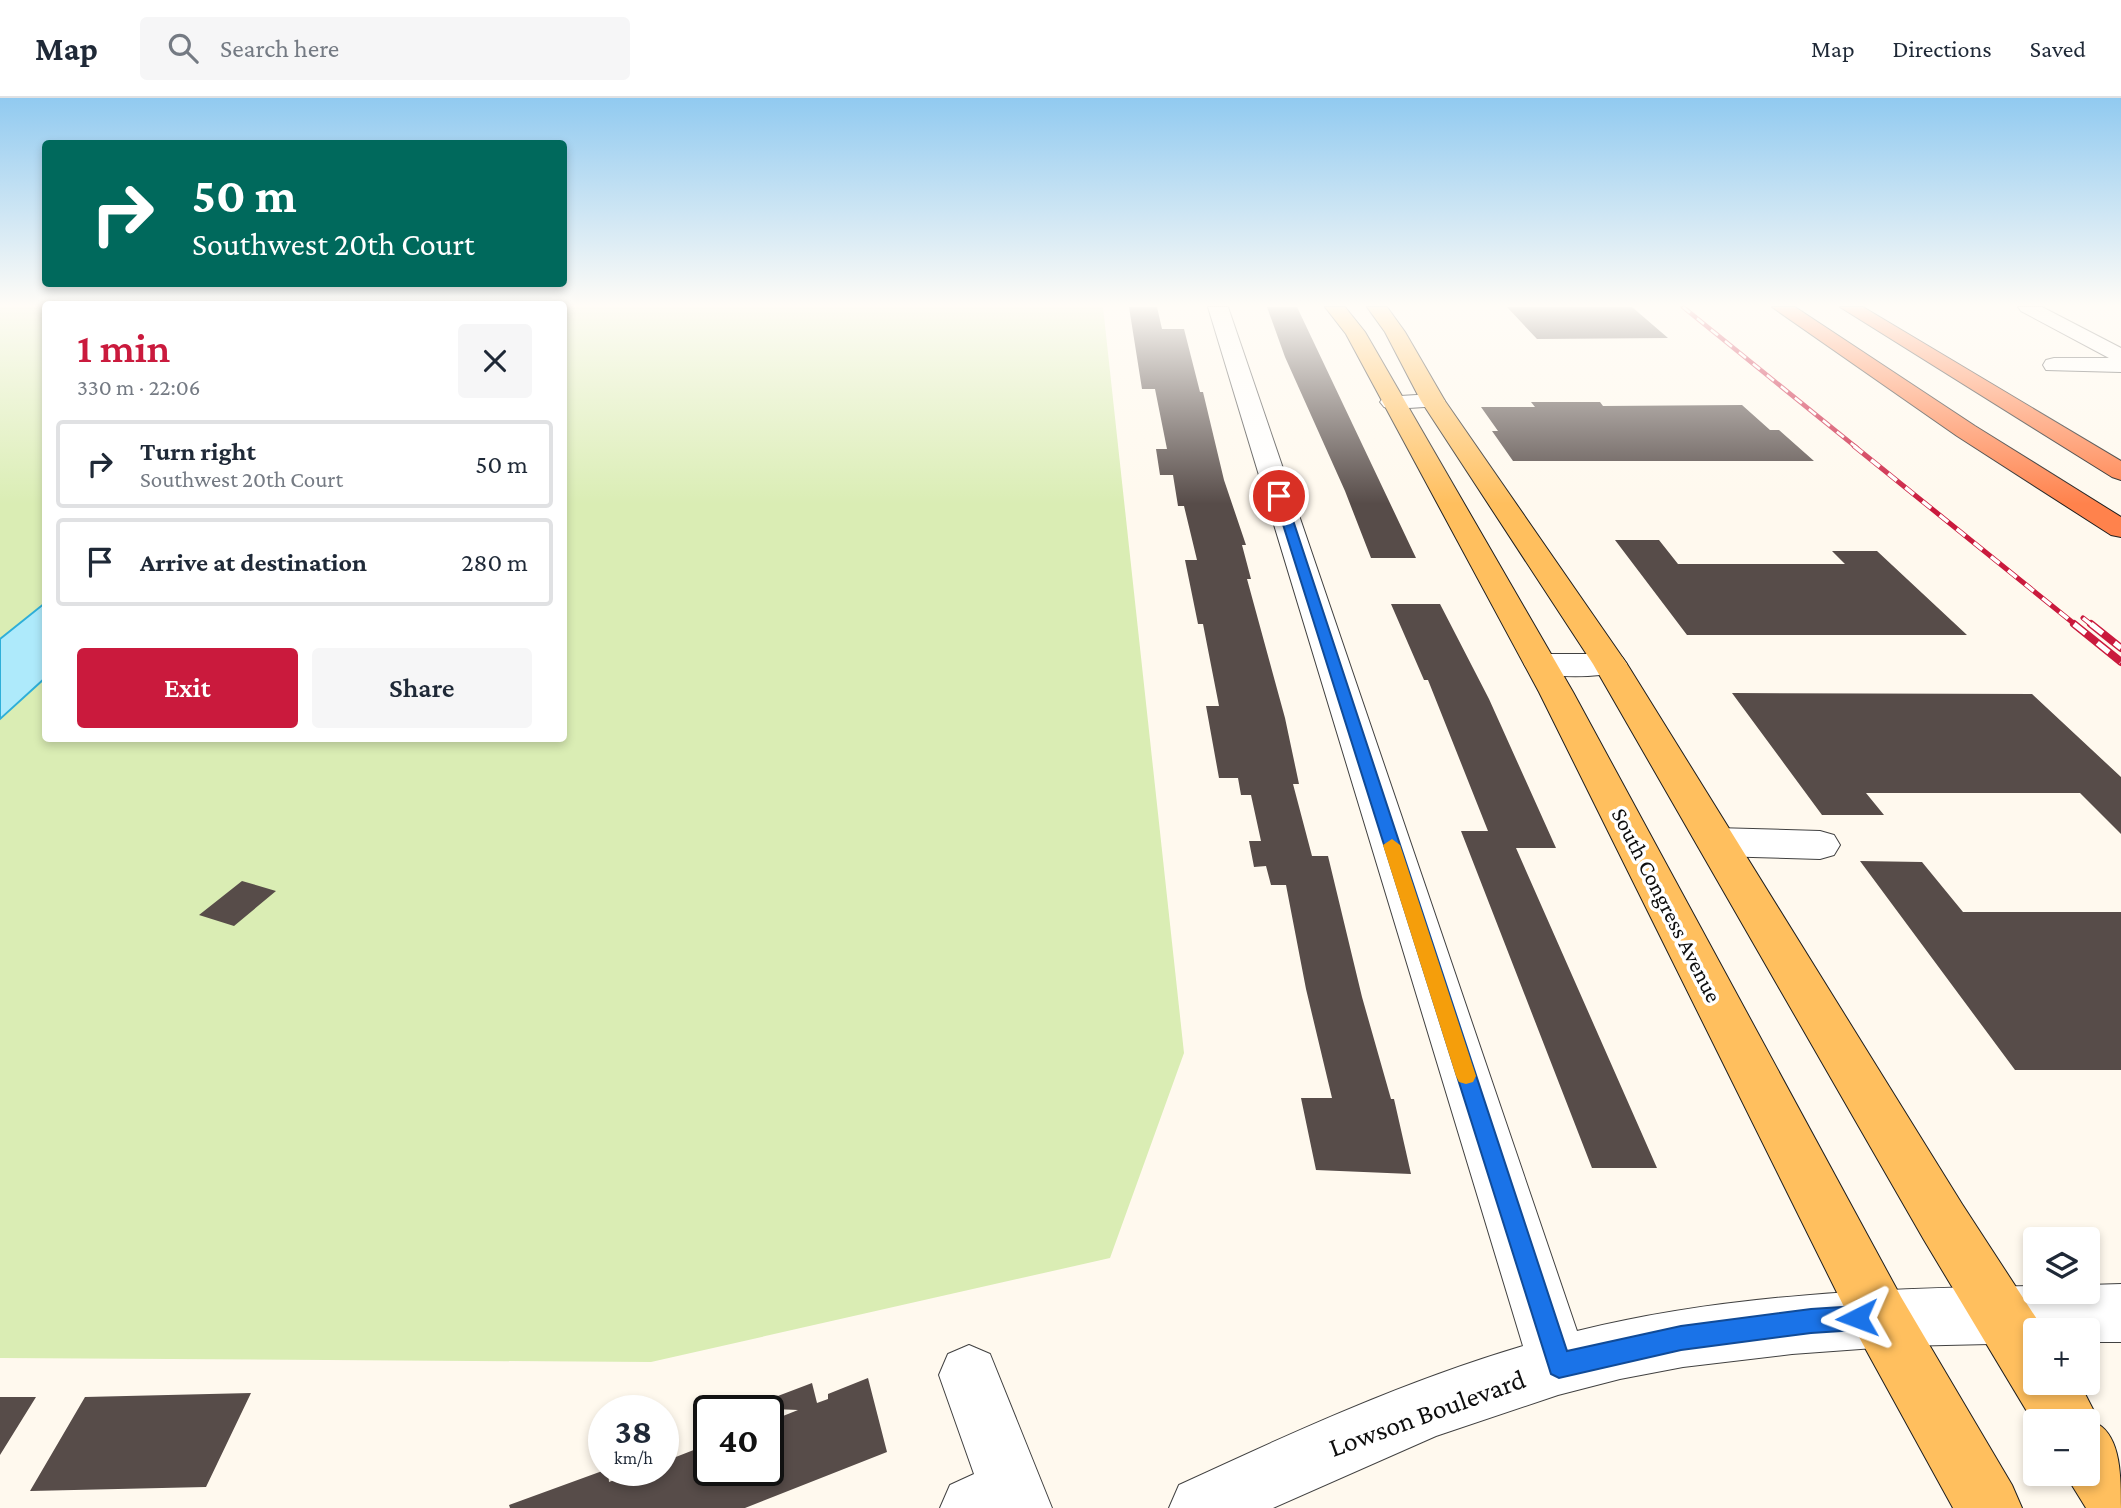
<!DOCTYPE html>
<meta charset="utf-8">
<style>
:root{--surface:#fff;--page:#f6f6f7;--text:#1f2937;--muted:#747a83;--line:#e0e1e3;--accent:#ca1a3d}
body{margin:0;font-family:"Crimson Pro",serif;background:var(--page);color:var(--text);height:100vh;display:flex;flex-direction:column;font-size:26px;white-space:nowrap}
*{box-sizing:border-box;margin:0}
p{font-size:23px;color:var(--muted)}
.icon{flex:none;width:38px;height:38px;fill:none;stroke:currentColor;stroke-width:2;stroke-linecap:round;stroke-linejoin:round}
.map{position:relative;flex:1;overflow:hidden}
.side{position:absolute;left:42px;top:203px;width:525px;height:441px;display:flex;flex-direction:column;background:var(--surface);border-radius:7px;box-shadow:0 4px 10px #0003}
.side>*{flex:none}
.guide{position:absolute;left:42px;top:42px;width:525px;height:147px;border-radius:7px;box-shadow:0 4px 10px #0003;background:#00695c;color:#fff;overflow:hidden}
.buttons{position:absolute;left:2023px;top:1129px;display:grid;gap:14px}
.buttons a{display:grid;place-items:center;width:77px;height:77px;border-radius:7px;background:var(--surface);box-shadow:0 4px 10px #0003;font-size:35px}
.speed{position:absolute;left:588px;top:1297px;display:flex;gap:14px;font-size:35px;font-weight:700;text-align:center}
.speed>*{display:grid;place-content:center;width:91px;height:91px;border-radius:50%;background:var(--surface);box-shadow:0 4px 10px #0003;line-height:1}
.speed small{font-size:18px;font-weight:400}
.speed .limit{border:4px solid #111;border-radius:10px;background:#fff;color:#111}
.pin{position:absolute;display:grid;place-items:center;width:60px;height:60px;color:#fff;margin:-30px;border:4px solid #fff;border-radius:50%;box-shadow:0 2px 7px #0007}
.me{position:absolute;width:77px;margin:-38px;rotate:267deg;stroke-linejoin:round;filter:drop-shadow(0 0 5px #0008)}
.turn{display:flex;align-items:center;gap:24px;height:147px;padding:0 35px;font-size:32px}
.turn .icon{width:91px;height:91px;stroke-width:2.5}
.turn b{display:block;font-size:49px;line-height:60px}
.round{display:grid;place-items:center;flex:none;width:74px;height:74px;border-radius:7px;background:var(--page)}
.head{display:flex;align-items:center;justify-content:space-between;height:119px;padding:0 35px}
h1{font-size:42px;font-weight:600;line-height:52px;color:var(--accent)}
.cta{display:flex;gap:14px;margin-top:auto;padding:14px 35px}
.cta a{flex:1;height:80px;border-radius:7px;background:var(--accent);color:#fff;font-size:28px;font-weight:600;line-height:80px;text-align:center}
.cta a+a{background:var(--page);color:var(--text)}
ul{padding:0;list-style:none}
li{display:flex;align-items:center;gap:21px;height:88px;margin:0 14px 10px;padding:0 21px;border:4px solid var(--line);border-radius:7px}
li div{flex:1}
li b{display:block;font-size:26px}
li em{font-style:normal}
header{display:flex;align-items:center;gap:42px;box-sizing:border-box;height:98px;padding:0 35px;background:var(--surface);border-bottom:2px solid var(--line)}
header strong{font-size:33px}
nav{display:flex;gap:38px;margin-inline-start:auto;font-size:24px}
.search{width:490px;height:63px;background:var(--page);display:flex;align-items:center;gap:18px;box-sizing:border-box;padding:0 24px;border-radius:7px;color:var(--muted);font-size:26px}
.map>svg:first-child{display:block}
</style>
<header>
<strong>Map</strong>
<div class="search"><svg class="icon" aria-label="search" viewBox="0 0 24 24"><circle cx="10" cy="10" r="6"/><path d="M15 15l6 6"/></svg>Search here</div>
<nav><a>Map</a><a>Directions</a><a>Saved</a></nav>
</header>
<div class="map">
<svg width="2121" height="1410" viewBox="0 0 2121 1410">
<rect width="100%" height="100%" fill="#fff9ee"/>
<path fill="#daedb4" d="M0 209H45L46 640H564V209H1103L1184 955 1110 1160 651 1264 0 1260Z"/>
<path fill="#aeeafb" stroke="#2eafd9" stroke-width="2" d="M45 505V580L0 621V541Z"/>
<path fill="#574c49" d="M1129 209H1157L1162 231H1184L1200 294H1203L1224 382 1246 447H1242L1251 481H1247L1285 620 1299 686H1293L1312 758H1328L1362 899 1391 1001H1394L1411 1076 1316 1072 1301 1000H1332L1306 891 1286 787H1271L1266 768 1254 769 1249 743H1261L1251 697H1241L1238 680H1219L1206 608H1219L1203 526H1198L1185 462H1197L1184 408H1178L1173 377H1160L1156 351H1167L1155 291H1142Z
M1267 209H1297L1416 460H1371L1345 393 1285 259Z
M1507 209H1632L1668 240 1537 241Z
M1531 304H1600L1603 308 1742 307 1770 332H1779L1814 363H1513L1492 333H1498L1481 309H1535Z
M1615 442H1659L1678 466H1845L1832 453H1877L1967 537H1687Z
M1391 506H1440L1489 601 1556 750H1516L1657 1070H1592L1461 733H1488L1428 582H1424Z
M1732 595 2032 596 2121 679V736L2080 695H1866L1884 717H1822Z
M1860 763 1922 764 1963 814H2121V972H2015Z
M242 783 276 793 234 828 199 817Z
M868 1280 887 1354 745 1410H510L509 1407 605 1372H608L609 1384 641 1372H663V1364L709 1346V1372H768V1324L798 1312 746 1310 812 1285 817 1305 828 1301V1296Z
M251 1295 206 1389 30 1393 85 1299Z
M0 1299H36L0 1357Z"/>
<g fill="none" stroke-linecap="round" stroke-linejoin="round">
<defs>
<path id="minor" d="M1208 209H1228L1577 1233C1727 1196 1881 1190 2035 1188V1194H2088V1187L2121 1186V1244H2088V1232H2035V1245L1902 1248 1792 1256 1683 1269 1620 1281 1558 1297 1436 1338 1273 1410H1169L1179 1387C1291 1335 1405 1283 1523 1248Z
M2018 209H2042L2121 250V274L2046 272 2043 267 2046 262 2054 260H2109L2021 213Z
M1433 296 1441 298 1445 303 1441 308 1392 311 1384 309 1380 304 1384 299Z
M1541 556H1610L1622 559 1627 566 1622 573C1595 580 1556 580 1529 573L1524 566 1529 559Z
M1716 730 1820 733 1834 737 1840 747 1834 757 1820 761 1716 758 1702 754 1696 744 1702 734Z
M969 1247 990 1256 1052 1410H940L950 1387 974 1376 939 1277 948 1256Z"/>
<path id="major" d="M1325 209H1345L1365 234 1573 594 1901 1199 2012 1387 2022 1410H1953L1859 1239 1539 594 1346 236Z
M1367 209H1387L1405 234 1445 303 1627 566 1962 1106 2044 1232H2035V1284H2079L2099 1323 2098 1326C2121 1340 2121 1379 2121 1410H2086L2065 1376H2088V1323H2035V1327L1924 1142 1593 566 1421 303 1385 234Z"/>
<path id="highway" d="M1772 209H1795L1975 328 2121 419V439L2111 437 1957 338Z
M1840 209H1863L2121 363V382L2112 379Z"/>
</defs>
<use href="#minor" stroke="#414141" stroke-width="2"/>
<use href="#major" stroke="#1f1f1f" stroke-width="2"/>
<use href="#highway" stroke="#1f1f1f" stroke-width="2"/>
<use href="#minor" fill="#fff" fill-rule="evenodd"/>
<use href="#major" fill="#ffbf5e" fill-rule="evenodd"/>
<use href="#highway" fill="#ff824c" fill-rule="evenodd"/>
<defs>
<path id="rail-far2" d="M1683 209 1857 350"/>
<path id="rail-far1" d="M1854 348 2077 528
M2083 520 2093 528"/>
<path id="rail" d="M2074 526 2121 564
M2091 526 2121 550"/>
</defs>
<use href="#rail-far2" stroke="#ca1a3d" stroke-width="4.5"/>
<use href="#rail-far1" stroke="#ca1a3d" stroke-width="5"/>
<use href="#rail" stroke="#ca1a3d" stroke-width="8"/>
<use href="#rail-far2" stroke="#fff" stroke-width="2.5" stroke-dasharray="9" stroke-linecap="butt"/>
<use href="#rail-far1" stroke="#fff" stroke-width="3.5" stroke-dasharray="11" stroke-linecap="butt"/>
<use href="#rail" stroke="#fff" stroke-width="5" stroke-dasharray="15" stroke-linecap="butt"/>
</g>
<linearGradient id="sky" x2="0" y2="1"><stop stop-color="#91caf0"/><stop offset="0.51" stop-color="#fffcf7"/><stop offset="1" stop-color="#fffcf7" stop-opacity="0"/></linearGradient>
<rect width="2121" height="406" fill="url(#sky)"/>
<path fill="#1a73e8" stroke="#114b97" stroke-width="2" d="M1279 395 1285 398 1567 1253 1681 1228 1811 1211 1857 1208 1866 1212 1869 1220 1866 1229 1857 1232 1811 1235 1681 1252 1559 1280 1551 1276 1274 398Z"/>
<path fill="#f59e0b" d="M1392 741 1400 747 1476 978 1473 984 1466 986 1459 984 1456 978 1383 747Z"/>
<g text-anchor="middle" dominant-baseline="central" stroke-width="7" stroke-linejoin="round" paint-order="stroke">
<g font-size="23" fill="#0e0e0e" stroke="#fff">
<text transform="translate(1667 807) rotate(63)">South Congress Avenue</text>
</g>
<g font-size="28" fill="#0e0e0e" stroke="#fff">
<text transform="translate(1427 1315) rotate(-20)">Lowson Boulevard</text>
</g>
</g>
</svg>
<div class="buttons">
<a><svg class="icon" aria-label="layers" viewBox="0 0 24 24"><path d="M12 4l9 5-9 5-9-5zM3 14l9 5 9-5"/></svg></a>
<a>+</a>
<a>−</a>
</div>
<div class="speed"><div>38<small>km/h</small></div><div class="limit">40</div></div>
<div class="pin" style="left:1279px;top:398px;background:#d93025"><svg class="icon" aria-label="arrive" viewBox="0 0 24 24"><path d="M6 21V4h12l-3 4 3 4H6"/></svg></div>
<svg class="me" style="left:1857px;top:1220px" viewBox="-20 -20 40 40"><path d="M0-17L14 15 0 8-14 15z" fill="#1a73e8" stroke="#fff" stroke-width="4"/></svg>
<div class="guide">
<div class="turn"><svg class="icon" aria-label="right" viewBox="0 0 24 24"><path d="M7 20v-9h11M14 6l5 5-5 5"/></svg><div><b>50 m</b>Southwest 20th Court</div></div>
</div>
<section class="side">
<div class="head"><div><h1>1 min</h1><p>330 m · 22:06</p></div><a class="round"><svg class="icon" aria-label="close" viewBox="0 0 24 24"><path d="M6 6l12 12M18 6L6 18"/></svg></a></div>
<ul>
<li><svg class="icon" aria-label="right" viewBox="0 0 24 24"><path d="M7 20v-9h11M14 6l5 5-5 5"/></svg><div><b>Turn right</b><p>Southwest 20th Court</p></div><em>50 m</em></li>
<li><svg class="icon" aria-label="arrive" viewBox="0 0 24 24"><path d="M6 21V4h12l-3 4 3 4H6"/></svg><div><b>Arrive at destination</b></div><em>280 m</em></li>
</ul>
<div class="cta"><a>Exit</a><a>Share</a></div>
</section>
</div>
